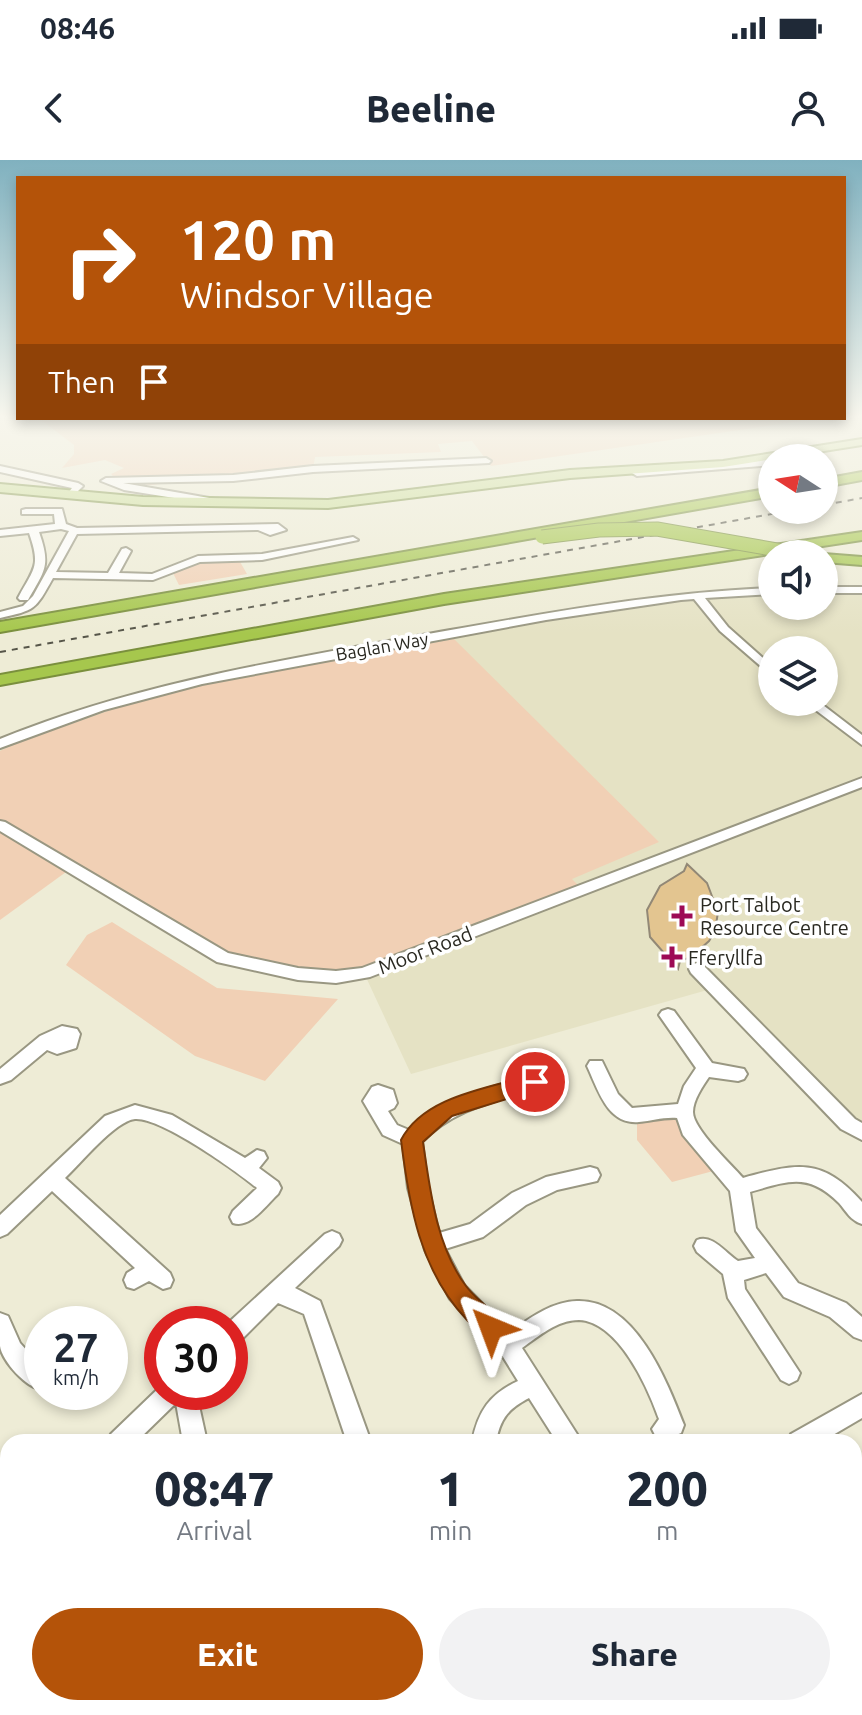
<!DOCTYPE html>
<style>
:root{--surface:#fff;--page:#f2f2f3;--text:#1f2937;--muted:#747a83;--accent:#b45309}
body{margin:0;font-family:Ubuntu,sans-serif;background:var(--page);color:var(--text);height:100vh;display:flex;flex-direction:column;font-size:30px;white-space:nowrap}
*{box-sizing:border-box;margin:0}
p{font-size:26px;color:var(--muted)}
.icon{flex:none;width:44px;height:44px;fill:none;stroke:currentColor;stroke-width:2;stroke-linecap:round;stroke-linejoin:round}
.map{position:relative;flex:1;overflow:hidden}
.drawer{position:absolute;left:0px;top:1274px;width:862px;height:282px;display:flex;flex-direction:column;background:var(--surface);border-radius:24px 24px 0 0;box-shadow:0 4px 12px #0003}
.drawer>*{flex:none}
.guide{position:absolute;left:16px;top:16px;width:830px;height:244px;border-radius:0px;box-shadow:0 4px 12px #0003;background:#b45309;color:#fff;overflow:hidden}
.needle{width:52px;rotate:282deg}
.controls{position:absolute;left:758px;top:284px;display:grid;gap:16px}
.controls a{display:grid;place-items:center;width:80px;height:80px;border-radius:50%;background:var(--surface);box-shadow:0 4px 12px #0003;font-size:40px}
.speed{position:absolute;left:24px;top:1146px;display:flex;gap:16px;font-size:40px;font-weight:700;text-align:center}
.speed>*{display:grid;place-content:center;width:104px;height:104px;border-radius:50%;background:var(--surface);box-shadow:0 4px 12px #0003;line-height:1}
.speed small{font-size:20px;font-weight:400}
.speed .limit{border:12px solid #d22;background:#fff;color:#111}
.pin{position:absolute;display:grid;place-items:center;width:68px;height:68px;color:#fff;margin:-34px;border:4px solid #fff;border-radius:50%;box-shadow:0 2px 8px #0007}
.me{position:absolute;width:88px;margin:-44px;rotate:316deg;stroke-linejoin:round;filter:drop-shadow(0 0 6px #0008)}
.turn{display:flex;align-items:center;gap:28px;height:168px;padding:0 32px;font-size:36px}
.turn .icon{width:104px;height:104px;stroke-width:2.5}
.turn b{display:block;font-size:56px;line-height:68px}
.then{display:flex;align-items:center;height:76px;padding:0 32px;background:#0003;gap:16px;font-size:30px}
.eta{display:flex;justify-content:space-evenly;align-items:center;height:136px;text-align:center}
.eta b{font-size:48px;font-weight:800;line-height:56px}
.action{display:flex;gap:16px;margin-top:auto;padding:16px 32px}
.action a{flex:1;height:92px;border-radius:48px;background:var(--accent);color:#fff;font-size:32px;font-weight:800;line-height:92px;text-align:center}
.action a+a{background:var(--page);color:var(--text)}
.status{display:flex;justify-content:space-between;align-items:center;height:56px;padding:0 40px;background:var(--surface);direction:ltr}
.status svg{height:22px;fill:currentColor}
header{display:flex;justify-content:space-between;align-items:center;height:104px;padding:0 32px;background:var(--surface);font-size:36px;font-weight:800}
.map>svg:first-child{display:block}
</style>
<div class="status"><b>08:46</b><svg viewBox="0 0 49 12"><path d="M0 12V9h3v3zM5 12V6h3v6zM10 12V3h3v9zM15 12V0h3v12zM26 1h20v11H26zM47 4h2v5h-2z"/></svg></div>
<header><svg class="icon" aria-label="back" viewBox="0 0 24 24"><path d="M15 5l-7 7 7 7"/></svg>Beeline<svg class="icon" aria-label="person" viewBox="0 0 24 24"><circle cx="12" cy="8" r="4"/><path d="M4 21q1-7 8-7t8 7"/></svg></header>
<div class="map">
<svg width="862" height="1555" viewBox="0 0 862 1555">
<rect width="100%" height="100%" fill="#eeecd6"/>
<path fill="#e5e2c4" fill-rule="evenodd" d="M824 430H862V972L718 827 411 914 364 813 0 663V584L123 540 269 507 528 460 697 436 772 431V446H824ZM772 490H824V542H772Z"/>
<path fill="#f1d0b5" d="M31 258H822L491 306 472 281 438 284 441 292 315 297 313 309 150 325 116 319 111 314 124 308 105 300 62 308 74 294V285L41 260Z
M239 400 247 414 179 425 172 411 196 401Z
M454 479 659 682 572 719 582 729 349 815 241 804 0 663V591L17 583 139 540 247 515Z
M0 671 66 712 0 760Z
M112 762 217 828 338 839 265 921 195 896 66 805 87 775Z
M680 956 717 1010 672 1022 637 980V961Z"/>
<path fill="#e3c590" stroke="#928876" stroke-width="2" d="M687 704 707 723 718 752 715 771 709 781 691 797 680 801 678 809 650 777 647 750 660 726 684 711Z"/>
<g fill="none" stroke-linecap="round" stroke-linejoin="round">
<defs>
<path id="minor" d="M803 291 806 292V296L784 298Z
M486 298 491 301 489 303 313 312 233 321 123 323 215 339V343L212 344 124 330 101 321 106 318 233 315 313 306Z
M772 299V305L637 316 632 313 637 310Z
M0 306 78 323 83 326 73 336 68 333 72 328 0 312Z
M26 349H62L66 364 77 368 278 364 286 370 270 375 258 370 77 374 56 412 108 413 122 389 126 388 131 391 119 413 152 414 198 396 262 394 353 377 358 380 262 400 200 402 153 420 53 418C35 450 36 450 0 458V452L23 446 33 436 69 371 61 369 39 372C51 406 45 410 28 440H20L18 438C34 408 41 407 29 373L0 376V370L55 364 54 354H22V350Z
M824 427H862V433H824Z
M772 428V434L705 438 728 467 772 506V516L720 471 694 439 681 440 546 460 202 524 104 550 0 588V579C132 525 271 502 411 477 531 456 650 433 772 428Z
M805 542H819L862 575V585Z
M862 618V627L370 817 336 823 298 820 217 802 0 671V661L5 662 228 793 298 808 336 811 362 808Z
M697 803 703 805 855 959 862 963V980L841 969 691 813 689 809 691 805Z
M668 849 674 851 712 903 744 909 747 914 744 919 738 921 709 917C703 926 693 940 693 952 693 969 731 1004 743 1018 797 1003 822 997 862 1042V1064C851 1061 846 1051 839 1043 808 1012 788 1021 750 1032L756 1068 798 1123 846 1143 862 1157V1180L854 1177 830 1157 784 1137 766 1113 744 1120 745 1129 800 1213 797 1220 789 1224 781 1220 728 1138 723 1114 697 1092 694 1086 697 1080C713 1074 725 1093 738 1101L755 1098 736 1071 730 1031 683 975 677 958C663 957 652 961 639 962 607 965 598 929 587 906L590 901H602L618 934 632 948 678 944 684 926 696 908 659 855 662 851Z
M62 866 77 869 80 874 76 888 57 894 47 890 11 920 0 924V909L40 876Z
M535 915 541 917 544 922 541 927C498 941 454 948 422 982L428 1028 439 1073 470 1064 512 1033 546 1017 590 1007 597 1009 600 1015 597 1021 557 1030 526 1045 483 1077 445 1089 464 1125 510 1172C530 1158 551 1142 577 1141 635 1139 667 1221 684 1265L681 1273 664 1280 656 1277 652 1269 659 1259C648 1228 619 1162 579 1160 557 1160 539 1176 522 1188L582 1282H557L529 1238C508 1249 500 1259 496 1282H472C478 1251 490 1234 518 1221L500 1192 450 1139 425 1090 408 1028 403 984 383 975 363 941 372 927 378 925 393 930 397 943 394 948 388 951 397 965 409 970C443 936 491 928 535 915Z
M135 945 172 955 245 998 257 990 264 992 267 998 259 1008 278 1022 281 1028 278 1034C266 1045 250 1069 233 1063L230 1057 233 1051 257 1028C236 1011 161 957 135 959 115 961 80 1004 65 1018L170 1113 173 1120 170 1127 163 1129 149 1121 134 1129 127 1127 124 1120 127 1113 135 1108 52 1031 7 1074 0 1077V1055L105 956Z
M332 1071 339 1074 342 1080 339 1086 295 1128 320 1141 371 1282H347L304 1154 278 1143 238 1183 230 1186V1164H227L325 1074Z
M0 1153 8 1156 20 1183 42 1207V1229C27 1229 2 1201 0 1186 0 1175 0 1164 0 1153Z
M162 1225V1232H196L207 1282H183L176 1243 136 1282H107L111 1274Z
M862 1234V1258L821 1282H787L791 1274Z
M8 1372V1396L0 1397V1373Z
M862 1477V1505L854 1508V1480Z
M0 1482H8V1508H0Z
M727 1548H790L793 1555H764V1553L763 1555H724Z"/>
<path id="major" d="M862 279V285L723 307 570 318 328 348 143 345 0 332V324L143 337 328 340 570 310 723 301Z
M862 1315V1345L854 1348V1318Z
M862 1354V1386L854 1389V1357Z
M141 1548H217L214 1555H138Z
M300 1548H362L359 1555H297Z"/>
<path id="highway" d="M862 312V320L824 327V319Z
M772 328V336L0 472V462Z
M862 372V380L444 444 0 525V515L444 434Z
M823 394H824L862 397V405L824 402Z"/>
</defs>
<use href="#minor" stroke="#999782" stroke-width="4"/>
<use href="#major" stroke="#7a8f3d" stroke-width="4"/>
<use href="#highway" stroke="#7a8f3d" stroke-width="4"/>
<use href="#minor" fill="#fff" fill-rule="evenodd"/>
<use href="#major" fill="#cadd94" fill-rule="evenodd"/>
<use href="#highway" fill="#a6c74d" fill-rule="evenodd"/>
<path stroke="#565549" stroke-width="2" stroke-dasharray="6 6" stroke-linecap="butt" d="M824 345 862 338
M0 492 794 350"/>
<defs>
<path id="highway-bridge" d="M542 377 599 370 657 369 800 394"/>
</defs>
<use href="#highway-bridge" stroke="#7a8f3d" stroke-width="15" stroke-linecap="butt"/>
<use href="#highway-bridge" stroke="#a6c74d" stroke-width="13"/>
</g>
<linearGradient id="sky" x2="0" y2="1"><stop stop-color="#80b1bf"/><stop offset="0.54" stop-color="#f7f6ed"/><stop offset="1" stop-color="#f7f6ed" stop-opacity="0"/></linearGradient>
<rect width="862" height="474" fill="url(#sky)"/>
<path fill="#b45309" stroke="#753606" stroke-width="2" d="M535 914 542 917 545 922 542 928 452 956 423 982C430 1029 436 1086 466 1126 477 1141 495 1150 503 1168L500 1176 491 1179C481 1175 475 1168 467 1160 420 1111 409 1045 401 980 424 935 491 928 535 914Z"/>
<g fill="#9d0a55" stroke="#fff" stroke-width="3">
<path d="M678 744h8v8h8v8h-8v8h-8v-8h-8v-8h8z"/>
<path d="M668 785h8v8h8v8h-8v8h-8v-8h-8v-8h8z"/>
</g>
<g text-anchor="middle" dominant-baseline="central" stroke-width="7" stroke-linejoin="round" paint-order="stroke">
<g font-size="18" fill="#292820" stroke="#fff">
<text transform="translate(382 486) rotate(-10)">Baglan Way</text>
</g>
<g font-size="20" fill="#292820" stroke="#fff" text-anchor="start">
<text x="700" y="744">Port Talbot<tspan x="700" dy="23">Resource Centre</tspan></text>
<text x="688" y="797">Fferyllfa</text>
</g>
<g font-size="20" fill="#292820" stroke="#fff">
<text transform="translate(425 790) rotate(-21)">Moor Road</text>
</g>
</g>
</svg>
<div class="controls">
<a><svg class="needle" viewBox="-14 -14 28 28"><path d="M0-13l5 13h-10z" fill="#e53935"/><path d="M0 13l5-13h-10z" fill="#747a83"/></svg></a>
<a><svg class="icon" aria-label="sound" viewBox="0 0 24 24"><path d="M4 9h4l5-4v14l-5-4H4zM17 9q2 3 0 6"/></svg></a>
<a><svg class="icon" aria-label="layers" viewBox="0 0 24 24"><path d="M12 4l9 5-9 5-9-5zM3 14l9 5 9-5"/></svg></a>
</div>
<div class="speed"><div>27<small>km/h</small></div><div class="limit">30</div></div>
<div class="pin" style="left:535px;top:922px;background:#d93025"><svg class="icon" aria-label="arrive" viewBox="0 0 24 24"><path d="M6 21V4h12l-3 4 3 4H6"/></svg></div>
<svg class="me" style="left:491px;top:1168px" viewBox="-20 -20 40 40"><path d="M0-17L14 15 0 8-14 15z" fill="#b45309" stroke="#fff" stroke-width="4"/></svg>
<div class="guide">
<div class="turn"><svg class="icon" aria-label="right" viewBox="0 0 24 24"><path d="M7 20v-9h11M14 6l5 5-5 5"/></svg><div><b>120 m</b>Windsor Village</div></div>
<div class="then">Then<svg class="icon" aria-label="arrive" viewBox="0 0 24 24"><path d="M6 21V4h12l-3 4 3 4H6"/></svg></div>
</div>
<section class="drawer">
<div class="eta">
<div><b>08:47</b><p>Arrival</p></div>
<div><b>1</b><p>min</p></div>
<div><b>200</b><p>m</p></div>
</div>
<div class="action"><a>Exit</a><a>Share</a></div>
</section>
</div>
